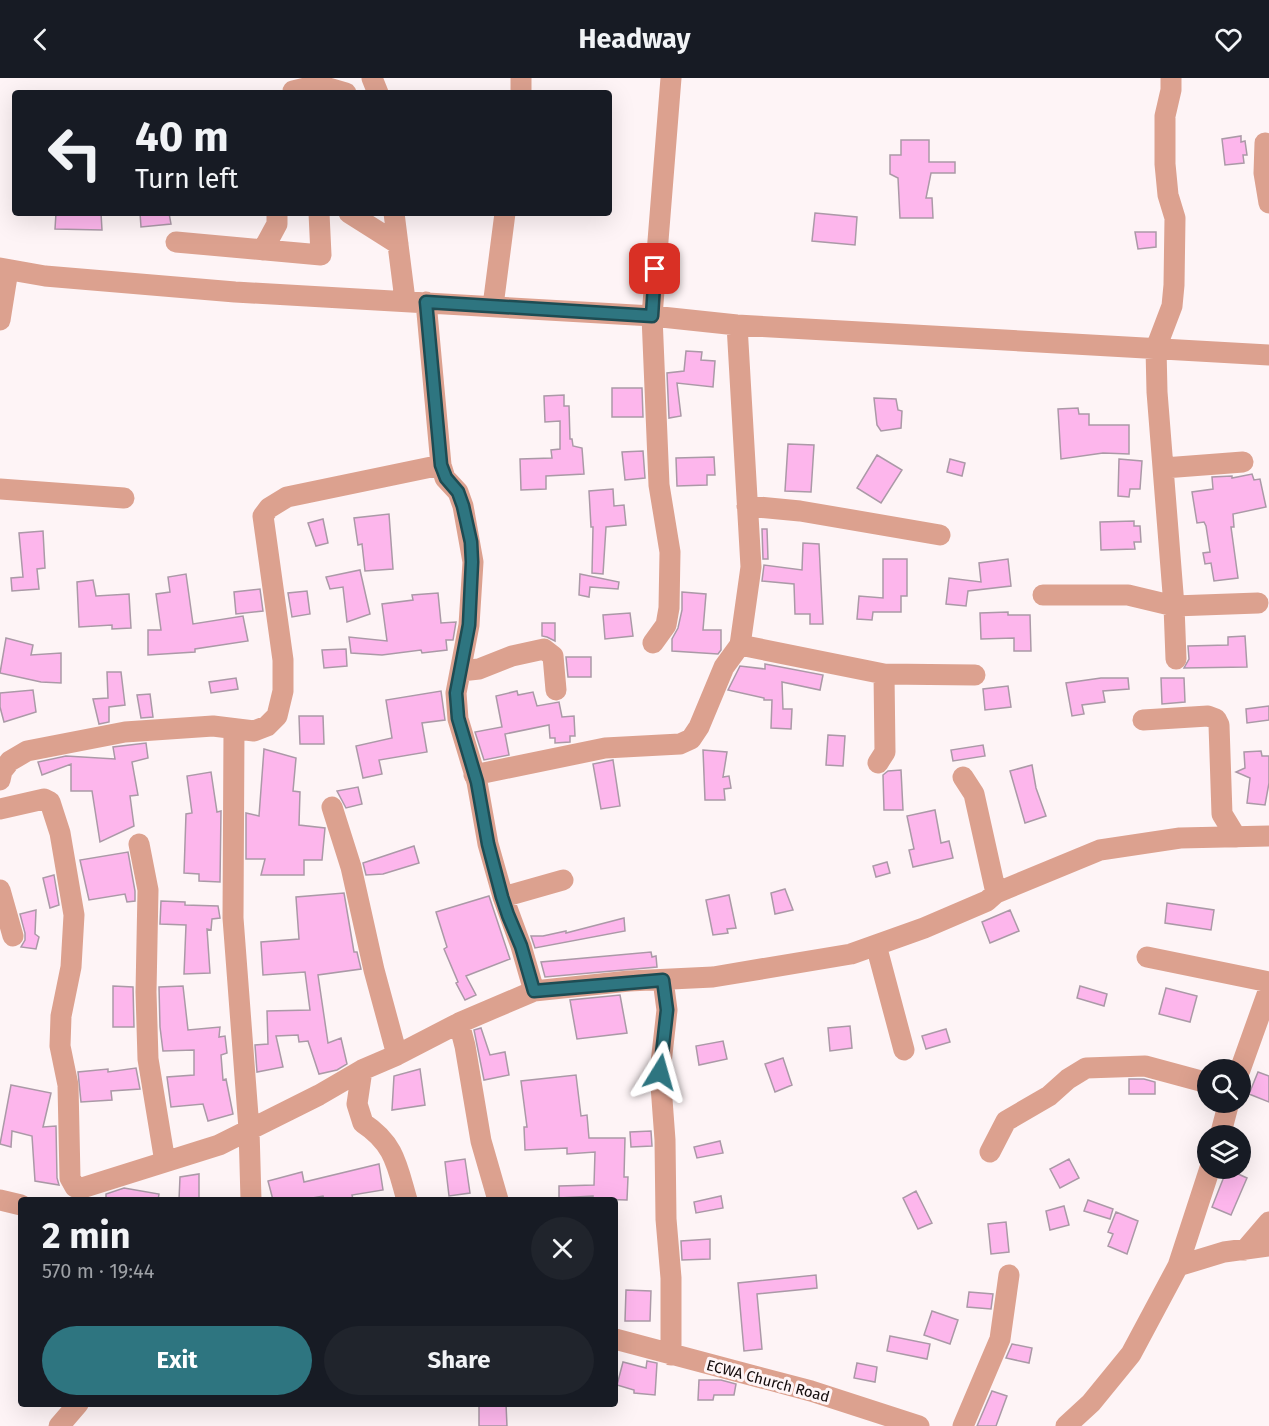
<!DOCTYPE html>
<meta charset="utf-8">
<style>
:root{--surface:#171b24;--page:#20242c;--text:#f1f3f6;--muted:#9ea1a6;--accent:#2e7580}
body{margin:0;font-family:"Fira Sans",sans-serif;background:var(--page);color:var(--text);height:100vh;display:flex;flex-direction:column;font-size:22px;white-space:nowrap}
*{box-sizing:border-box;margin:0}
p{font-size:20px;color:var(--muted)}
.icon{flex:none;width:33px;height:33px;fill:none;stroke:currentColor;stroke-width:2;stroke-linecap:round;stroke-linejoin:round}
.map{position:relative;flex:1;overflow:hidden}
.panel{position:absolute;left:18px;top:1119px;width:600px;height:210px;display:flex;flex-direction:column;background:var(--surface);border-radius:6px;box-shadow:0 6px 24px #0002}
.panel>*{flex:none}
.banner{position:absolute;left:12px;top:12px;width:600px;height:126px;border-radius:6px;box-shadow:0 6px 24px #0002;background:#171b24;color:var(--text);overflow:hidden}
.tools{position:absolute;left:1197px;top:981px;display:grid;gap:12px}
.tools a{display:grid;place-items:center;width:54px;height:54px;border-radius:50%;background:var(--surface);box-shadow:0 6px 24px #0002;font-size:30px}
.pin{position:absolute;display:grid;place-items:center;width:51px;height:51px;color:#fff;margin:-26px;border-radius:12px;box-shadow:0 3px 9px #0006}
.me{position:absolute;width:66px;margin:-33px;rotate:8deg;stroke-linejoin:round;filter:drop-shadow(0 0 4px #0008)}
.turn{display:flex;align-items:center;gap:21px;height:126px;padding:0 24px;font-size:27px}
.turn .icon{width:78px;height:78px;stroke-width:2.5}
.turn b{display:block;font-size:42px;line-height:51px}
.round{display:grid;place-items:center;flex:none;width:63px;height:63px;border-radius:32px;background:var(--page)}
.overview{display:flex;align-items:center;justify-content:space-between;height:102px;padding:0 24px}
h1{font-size:36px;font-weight:700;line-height:45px}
.cta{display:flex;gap:12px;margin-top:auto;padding:12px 24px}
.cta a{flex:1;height:69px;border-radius:36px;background:var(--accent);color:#fff;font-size:24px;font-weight:700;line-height:69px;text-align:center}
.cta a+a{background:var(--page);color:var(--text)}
header{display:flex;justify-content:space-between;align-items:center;height:78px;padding:0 24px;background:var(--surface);font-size:27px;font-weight:700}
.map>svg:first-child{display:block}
</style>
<header><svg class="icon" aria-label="back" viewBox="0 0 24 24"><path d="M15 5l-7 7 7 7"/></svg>Headway<svg class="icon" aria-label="heart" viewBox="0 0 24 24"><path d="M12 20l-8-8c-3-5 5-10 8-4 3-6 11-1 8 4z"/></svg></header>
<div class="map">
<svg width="1269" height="1348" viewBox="0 0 1269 1348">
<rect width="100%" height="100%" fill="#fef4f6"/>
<path fill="#fdb6ec" stroke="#ab99a7" stroke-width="1.5" d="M1241 58V64L1245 63 1247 77H1243L1244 85 1225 87 1222 61Z
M901 62H929V84H955V95H931L926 120H932L933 140H900L898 100 890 96V77H901Z
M56 135H101L102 152 55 151Z
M140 135H169L171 146 141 149Z
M815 135 857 139 855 167 812 163Z
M1135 154H1156V169L1138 171Z
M686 273 702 274 701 282 715 283 713 309 677 305 681 338 669 340 667 295 684 293Z
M612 310H642L643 339H612Z
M564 317V328H569L570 361H572L573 368 582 370 584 396 546 398V411L521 412 520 381 552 380 551 372 560 371V343L545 344 544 318Z
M874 320 896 321 898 332 902 333 901 350 881 353 877 347Z
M1078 330 1079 336H1089V347H1129V376L1103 375 1061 381 1058 331Z
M788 366 814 367 811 414 785 413Z
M643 373 645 400 625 402 622 374Z
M877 377 902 392 881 425 857 410Z
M714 379 715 397H707V407L677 408 676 380Z
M950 381 965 385 962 398 947 394Z
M1119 381 1142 383 1140 411H1130L1129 419 1118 418Z
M1252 396 1254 402 1260 401 1266 429 1233 436 1234 449H1231L1238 500 1214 503 1211 485 1205 486 1203 475 1210 474 1206 448 1204 444 1197 445 1192 414 1213 411 1212 399 1232 398V400Z
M613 411 614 428 624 427 626 447 606 449 603 496 592 495 593 449H591L589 413Z
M389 436 393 491 365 493 362 466 358 467 354 440Z
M323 441 328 465 316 468 308 445Z
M1134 443V448H1140L1141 464H1134L1135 471 1101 472 1100 444Z
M762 451H767L768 481H763Z
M43 453 45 490 37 491 39 511 12 513 11 500 23 499 19 455Z
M803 465 819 466 823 546H810V536H795L794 506 762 503 764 487 802 492Z
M883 481H907V518H901V534H873L872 542 857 541 859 518 883 520Z
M1008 481 1011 508 968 513 966 528 946 526 949 500 981 504 979 485Z
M360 492 370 536 347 544 343 509 330 511 326 499Z
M186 496 193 546 243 538 248 563 195 571V574L148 577V552H161L156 516 170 514 168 499Z
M580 496 619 504 618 511 590 509 589 519 579 517Z
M93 502 96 518 129 516 131 550 112 551V547L79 549 77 504Z
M260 511 263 533 236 536 234 514Z
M307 513 310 536 292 539 288 515Z
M682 514 706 516 703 552H721V572L718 576 672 573V561L678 550 682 532Z
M438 515 441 545 456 544 453 562H446L447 572 422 575 421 572 382 577 351 575 349 559 387 563 382 526 413 522 412 517Z
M1008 534V537H1030L1031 573H1014V560L981 561 980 535Z
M630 535 633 558 605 561 603 537Z
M542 545H555V563L547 559 542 558Z
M1245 558 1247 589 1184 590 1189 581 1188 568 1228 567V559Z
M6 560 33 567 31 577 61 575V605L41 604 0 595Z
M346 571 347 588 324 590 322 572Z
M566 579H591V599H568Z
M765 586 823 597 820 612 782 604 783 631H792L791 651 771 650 772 622H764V620L728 612 740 588 765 591Z
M107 594H121L125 627 109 629V644L99 646 93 621 108 620Z
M236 600 238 611 211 615 209 604Z
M1101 600H1128L1129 611 1103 613 1105 624 1082 627 1084 636 1072 638 1066 605Z
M1161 600H1184L1185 624 1162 626Z
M1008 608 1011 629 985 632 983 611Z
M33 612 36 634 4 644 0 629V615Z
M441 613 445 642 422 645 427 674 379 682 382 696 363 700 356 668 392 660 386 622Z
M517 613 518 617 533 614 537 628 559 624 562 639 574 638 575 658H570V664L555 665V660H550L549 647 505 656 509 677 484 682 475 654 502 649 496 618Z
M150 616 153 639 141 640 137 617Z
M1269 628V642L1247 645 1246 631Z
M299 638H323L324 666H300Z
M828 657 845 658 843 688 826 687Z
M146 665 148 680 132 684 138 717 130 718 134 748 100 764 92 713H71V686L42 697 38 684 66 678 115 681 113 669Z
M983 667 985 678 953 683 951 672Z
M264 671 296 680 293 713 300 714 299 747 325 750 322 782H304V797H261L265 781H246V735L259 738Z
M703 672 727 674 723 699 729 698 731 710 724 711 725 722H705Z
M1261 673 1262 678H1269V705L1265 727 1247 725 1250 700 1236 694 1245 690 1244 674Z
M613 682 620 728 601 731 593 686Z
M1032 687 1036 710 1046 738 1025 745 1010 693Z
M901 692 903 732H884L883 697 888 693Z
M211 694 217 734 221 733 220 804 199 803V796L184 795 186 736 192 735 187 698Z
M358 709 362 726 346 730 337 713Z
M935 732 941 765 949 763 953 780 913 789 909 772 914 771 907 738Z
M414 768 419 785 383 796 366 797 363 785Z
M128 774 135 813V823L127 824 125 816 89 822 80 782Z
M887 784 890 795 876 799 873 788Z
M54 797 59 827 50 830 43 800Z
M785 811 793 832 775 836 771 815Z
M344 815 354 874H357L361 891 318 897 328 965 341 960 347 986 337 992 319 996 308 963 299 964 298 957 276 958 283 989 257 994 255 967 268 966 267 933 310 932 305 894 263 897 261 864 299 861 296 819Z
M729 817 736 850 727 851 728 855 713 857 706 822Z
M489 818 510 881 466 898 476 917 465 922 456 905 458 904 444 871 447 869 436 834Z
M161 823 185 824V827L218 828 220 840 212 841 211 852 207 851 210 895 184 896 186 847 160 846Z
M1167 825 1214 832 1211 852 1165 845Z
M36 832 35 856 39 859 36 871 21 869 25 862V855L20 836Z
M1010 832 1019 853 990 865 982 844Z
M624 840 625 853 535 870 531 858H543L566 853V855Z
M651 874 652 879 656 878 657 889 545 899 541 884Z
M113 908 133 909 134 949H113Z
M183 908 188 952 220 949 219 959 225 958 227 975 221 977 223 1002 226 1001 233 1036 208 1043 203 1026 171 1029 167 999 194 997V972L163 973 160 949 159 909Z
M1080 908 1107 916 1104 928 1077 920Z
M1166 910 1197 918 1190 944 1159 936Z
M620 917 627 955 577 961 570 922Z
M850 948 852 970 830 973 828 950Z
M481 950 490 977 505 974 509 997 484 1002 474 952Z
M946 951 950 964 926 971 922 958Z
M723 963 727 981 699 987 696 968Z
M783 980 792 1007 775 1014 765 986Z
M136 990 140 1011 111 1013 112 1022 81 1024 78 994 108 991V994Z
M420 991 425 1027 392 1032 394 998Z
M1258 994 1269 998V1024L1249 1016Z
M576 997 581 1038 587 1037 589 1060H625L624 1099H628L627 1122 593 1121V1118L559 1120V1108L594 1107 595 1074 567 1076V1070L525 1072 524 1049H527L521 1003Z
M1129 1001H1144L1155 1004V1016H1129Z
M11 1007 51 1015 43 1049 56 1048 57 1100 59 1107 35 1103 32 1058 12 1053 11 1069 0 1066Z
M651 1053 652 1068 631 1069 630 1054Z
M720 1063 723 1075 697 1080 694 1069Z
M465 1081 470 1115 449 1118 445 1084Z
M1069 1081 1079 1100 1060 1110 1050 1091Z
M379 1086 383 1112 352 1117 353 1121 324 1122 323 1118 301 1122H273L268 1103 302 1094 304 1104Z
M1227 1091 1247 1100 1231 1137 1212 1129Z
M199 1096V1122H179L180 1099Z
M124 1110 159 1116 158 1122H106V1116Z
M916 1113 932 1145 918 1151 903 1120Z
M721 1118 723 1130 696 1135 694 1124Z
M1088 1122 1113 1131 1110 1141 1084 1133Z
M1064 1128 1069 1147 1050 1152 1046 1133Z
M1116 1134 1138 1143 1127 1176 1108 1168 1113 1156 1108 1154Z
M1006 1144 1009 1174 991 1176 988 1146Z
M710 1161V1181L682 1182 681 1163Z
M816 1197 817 1210 757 1216 762 1271 744 1273 738 1205Z
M626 1212 651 1213 650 1243H625Z
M969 1214 993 1216 991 1231 967 1229Z
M932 1233 958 1242 950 1266 924 1257Z
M890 1258 930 1266 927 1281 887 1273Z
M1012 1266 1032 1270 1029 1285 1006 1280Z
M647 1283 657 1285 655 1317 634 1315V1312L617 1307 623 1284 646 1290Z
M857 1285 877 1289 875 1304 854 1300Z
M699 1302H721L736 1306 734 1317H714L713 1322H698Z
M992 1313 1007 1318 996 1348H977Z
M479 1326H506L507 1348H479Z"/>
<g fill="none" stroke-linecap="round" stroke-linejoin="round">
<path stroke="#dca18f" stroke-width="21" d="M372 0 378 15
M1171 0V12L1165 38V86L1168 117 1175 140 1174 207 1172 228 1156 270 1157 314 1174 528 1176 581
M293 15V13L318 7 346 15
M521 15V0
M1265 65 1264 95 1269 125
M349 135 398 166
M394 135 405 222
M176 164 321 177 319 135
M263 172 277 146V135
M0 190 45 198 235 214 652 238 737 247 1269 277
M426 224 441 387 445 400 458 414 463 428 473 484 469 547 456 615 458 641 477 704 488 766 503 819 521 868 534 913
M493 228 505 135
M0 242 8 192
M1164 390 1243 384
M0 411 124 420
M747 428 800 433 940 457
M1043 517H1128L1174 528 1258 525
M653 565 666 547 669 530 670 474 659 407 652 238 671 0
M740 567 884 596 975 597
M461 593 479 591 512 578 544 571 553 578 556 612
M1143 642 1208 638 1216 641 1219 647 1222 736 1236 759
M234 651 233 840 249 1051 251 1122
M878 685 885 674 884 596
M474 697 605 670 680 666 691 661 699 649 724 589 740 567 751 489 737 247
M963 699 974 716 996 815
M0 702 2 693 10 683 27 673 125 654 213 648 254 653 267 648 277 638 283 613V582L263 438 269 430 287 419 441 387
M332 729 351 789 374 892 397 977
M0 731 44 721 50 724 60 755 74 837 71 889 61 938 60 968 68 1007 70 1100 75 1109 82 1110 219 1067 319 1017 362 992 397 977 459 945 534 913 629 903 713 899 851 876 924 850 987 823 996 815 1100 772 1180 760 1269 758
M139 766 148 812 146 914 148 981 165 1084
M0 812 13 858
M503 819 563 802
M876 867 904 972
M1147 879 1269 904
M663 902 667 932 660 994 665 1062 666 1141 671 1200V1277
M459 945 465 968 481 1063 498 1122
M362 992 357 1026 363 1045C395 1066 397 1088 407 1122
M1240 992 1269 911
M1220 1058 1229 1024
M990 1074 1006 1043 1049 1018 1068 1001 1086 990 1145 988 1208 1005
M0 1122 21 1127
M1245 1172 1269 1144
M1178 1188 1224 1174 1269 1168
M615 1261 811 1313 919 1348
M59 1348 78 1326
M963 1348 1000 1261 1009 1197
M1066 1348 1091 1325 1131 1276 1178 1188 1210 1090"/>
</g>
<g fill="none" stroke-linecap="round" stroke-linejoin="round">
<defs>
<path id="route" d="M655 191 652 238 426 224 441 387 446 400 458 414 463 428 471 464 472 484 469 547 456 615 458 640 477 704 488 766 502 819 508 837 521 868 534 913 663 902 667 932 660 994"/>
</defs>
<use href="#route" stroke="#1e4c53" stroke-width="15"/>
<use href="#route" stroke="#2e7580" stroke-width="10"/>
</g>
<g text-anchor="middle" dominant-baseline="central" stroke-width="6" stroke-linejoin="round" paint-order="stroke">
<g font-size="15" fill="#11090a" stroke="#fef4f6">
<text transform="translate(768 1303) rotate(15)">ECWA Church Road</text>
</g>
</g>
</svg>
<div class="tools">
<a><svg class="icon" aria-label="search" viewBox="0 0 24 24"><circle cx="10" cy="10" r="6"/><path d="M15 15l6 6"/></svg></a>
<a><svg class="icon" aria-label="layers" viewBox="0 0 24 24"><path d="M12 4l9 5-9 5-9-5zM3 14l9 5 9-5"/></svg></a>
</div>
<div class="pin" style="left:655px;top:191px;background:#d93025"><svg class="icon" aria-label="arrive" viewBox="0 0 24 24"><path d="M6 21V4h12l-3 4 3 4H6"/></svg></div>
<svg class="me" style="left:660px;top:994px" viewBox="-20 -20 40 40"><path d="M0-17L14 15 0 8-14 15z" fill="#2e7580" stroke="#fff" stroke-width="4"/></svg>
<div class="banner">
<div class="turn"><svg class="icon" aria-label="left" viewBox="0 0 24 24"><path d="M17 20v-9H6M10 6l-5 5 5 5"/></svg><div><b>40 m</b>Turn left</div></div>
</div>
<section class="panel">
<div class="overview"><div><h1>2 min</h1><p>570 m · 19:44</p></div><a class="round"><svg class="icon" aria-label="close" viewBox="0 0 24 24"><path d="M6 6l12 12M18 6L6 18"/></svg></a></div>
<div class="cta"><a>Exit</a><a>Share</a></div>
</section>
</div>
